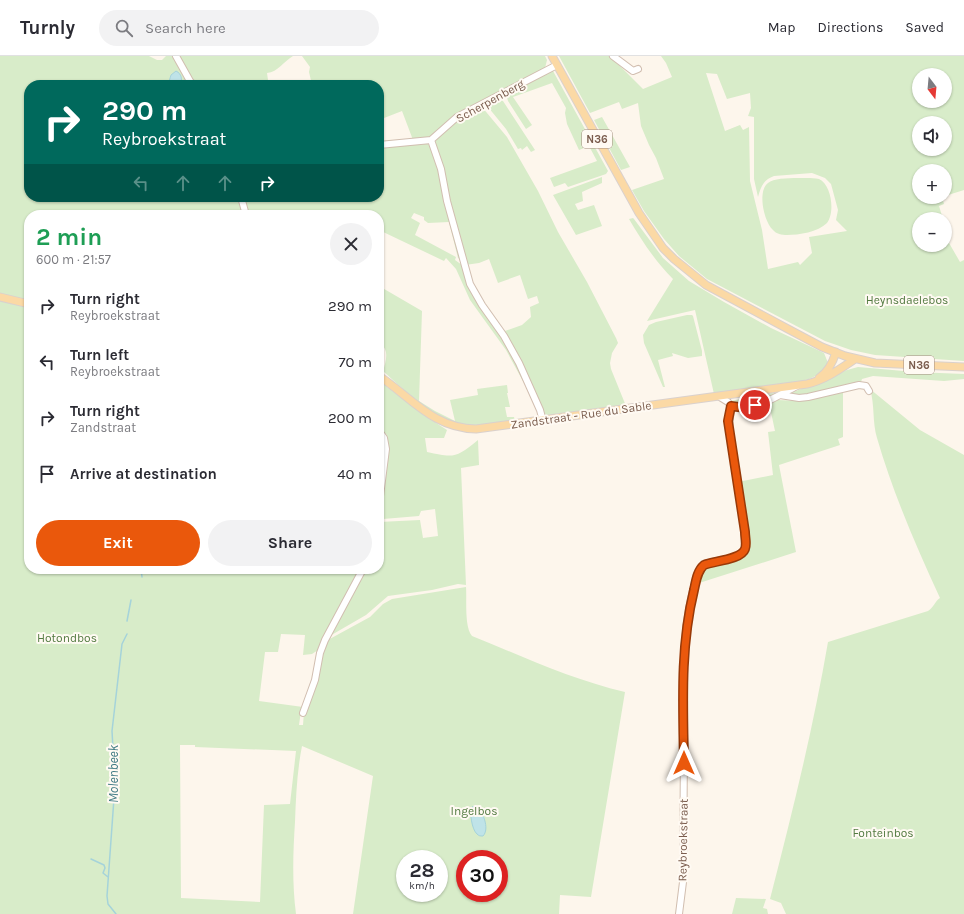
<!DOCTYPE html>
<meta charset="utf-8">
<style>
:root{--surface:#fff;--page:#f2f2f3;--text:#2b2b33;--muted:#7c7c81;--line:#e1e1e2;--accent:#ea580c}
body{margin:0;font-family:Karla,sans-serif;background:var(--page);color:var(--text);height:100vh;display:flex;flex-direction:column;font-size:15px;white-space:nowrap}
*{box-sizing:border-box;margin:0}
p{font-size:13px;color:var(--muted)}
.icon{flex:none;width:22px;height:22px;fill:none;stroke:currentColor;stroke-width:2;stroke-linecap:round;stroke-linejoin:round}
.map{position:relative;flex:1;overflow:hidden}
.details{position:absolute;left:24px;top:154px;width:360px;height:364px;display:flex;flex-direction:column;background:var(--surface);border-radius:16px;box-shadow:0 1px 3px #0004}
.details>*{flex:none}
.guide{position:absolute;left:24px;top:24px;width:360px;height:122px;border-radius:16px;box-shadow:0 1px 3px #0004;background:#00695c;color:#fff;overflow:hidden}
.needle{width:26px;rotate:164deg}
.controls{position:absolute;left:912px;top:12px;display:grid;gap:8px}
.controls a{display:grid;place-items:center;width:40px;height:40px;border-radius:50%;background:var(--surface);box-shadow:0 1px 3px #0004;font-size:20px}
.speed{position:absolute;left:396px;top:794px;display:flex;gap:8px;font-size:20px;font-weight:700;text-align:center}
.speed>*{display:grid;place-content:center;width:52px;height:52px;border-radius:50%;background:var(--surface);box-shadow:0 1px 3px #0004;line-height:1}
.speed small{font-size:10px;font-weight:400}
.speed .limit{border:6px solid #d22;background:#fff;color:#111}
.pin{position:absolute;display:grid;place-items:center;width:34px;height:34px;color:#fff;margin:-17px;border:2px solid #fff;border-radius:50%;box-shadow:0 1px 4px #0007}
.me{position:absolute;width:44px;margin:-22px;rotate:0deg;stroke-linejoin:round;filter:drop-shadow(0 0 3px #0008)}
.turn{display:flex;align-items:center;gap:14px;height:84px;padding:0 12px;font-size:18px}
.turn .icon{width:52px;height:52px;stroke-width:2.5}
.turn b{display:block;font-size:28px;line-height:34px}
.lanes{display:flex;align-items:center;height:38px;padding:0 12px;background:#0003;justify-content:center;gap:20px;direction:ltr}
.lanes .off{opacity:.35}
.round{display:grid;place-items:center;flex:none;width:42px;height:42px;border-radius:21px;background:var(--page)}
.summary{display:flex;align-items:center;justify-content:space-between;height:68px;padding:0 12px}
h1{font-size:24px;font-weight:700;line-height:30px;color:#1e9e55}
.primary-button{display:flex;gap:8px;margin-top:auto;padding:8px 12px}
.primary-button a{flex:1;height:46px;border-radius:24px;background:var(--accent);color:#fff;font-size:16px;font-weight:700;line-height:46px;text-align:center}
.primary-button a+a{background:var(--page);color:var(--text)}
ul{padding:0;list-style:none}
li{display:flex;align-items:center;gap:12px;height:56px;padding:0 12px}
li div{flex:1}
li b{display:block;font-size:15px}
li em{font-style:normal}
header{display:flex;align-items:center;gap:24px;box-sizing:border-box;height:56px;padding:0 20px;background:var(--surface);border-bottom:1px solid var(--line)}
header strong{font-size:19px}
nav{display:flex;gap:22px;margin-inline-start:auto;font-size:14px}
.search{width:280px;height:36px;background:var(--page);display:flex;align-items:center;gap:10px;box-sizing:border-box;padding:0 14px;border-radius:22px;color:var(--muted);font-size:15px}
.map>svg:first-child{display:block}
</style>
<header>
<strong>Turnly</strong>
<div class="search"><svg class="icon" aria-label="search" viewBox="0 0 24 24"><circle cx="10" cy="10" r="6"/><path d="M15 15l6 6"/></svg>Search here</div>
<nav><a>Map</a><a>Directions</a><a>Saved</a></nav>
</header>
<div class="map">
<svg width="964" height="858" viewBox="0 0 964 858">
<rect width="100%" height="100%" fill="#fdf6ec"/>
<path fill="#d8ecc9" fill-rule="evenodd" d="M0 0H149L157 4H162L166 0H174L190 29H181L182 23 171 19 168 29H29V141H379V91L426 87 430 90C444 69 461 61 482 51L507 81 538 135 558 176 587 226 616 282 618 287 612 297 610 307 611 313 626 350 544 361 502 276 522 269 531 261 530 251 539 247 537 240 528 243 520 219 498 227 489 203 479 207 465 209 462 204 458 202 449 166 428 167 424 164V161L414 157 411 162 420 167 415 179 456 201 455 204 462 209 526 327H524L506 294 470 244 456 213 446 202 444 205 379 174V159H29V245L0 237Z
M177 0H293C284 5 278 16 267 17L268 24 272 29H195Z
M302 0H545L547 4 545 12 429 82 413 84 402 55 379 64V29H312L309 16 310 11Z
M559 0H610L643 33 672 21 666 7 661 0H964V134L945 140V115H919V141H942L944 148 939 150 943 163H919V189H945V180L960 206 964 204V305L875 299 851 294 825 285 707 223 679 200 664 183 644 155 632 134 664 123 656 102 649 89 641 70 638 47 622 53 619 46 590 57ZM706 17 717 18 727 43 750 37 751 52 748 60 754 61V123L758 141C761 131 763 124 774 120L812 117 825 122 831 128 838 154 836 164 847 175 809 181 812 197 800 209 798 206 768 213 762 174 750 125 749 71 743 74 740 69 725 75ZM919 19H945V45H919ZM919 67H945V93H919Z
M551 15H553L608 115 606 118 568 131 565 127 554 131 550 122 597 105 589 90 579 94 567 68 565 57 566 52 552 27 513 41 532 69 526 73 508 45 506 38Z
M501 40 503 45 535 94 531 96 527 90 522 94 521 92 518 93 506 73 488 51V47Z
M602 61 630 111 621 114 594 64Z
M602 121V127L582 136 583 145 575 148 578 154 594 149 602 170 576 179 553 139Z
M807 122C811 122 815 122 819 123 832 129 835 157 827 167 818 176 799 179 787 179 782 179 776 178 773 174 764 166 757 135 768 127 775 121 797 122 807 122Z
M633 162 634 163 663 202 689 225 724 246 771 272 824 297 828 307C820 318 816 321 803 325L714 338 695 254 647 265 673 223C655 205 642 185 629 163Z
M379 230 422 255 419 345 435 355 455 365 450 344 478 339 477 333 507 329 508 337H507L510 351H505L507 361H514L515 365C503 367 490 369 478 370 439 371 410 339 383 315 386 305 390 293 379 287Z
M0 245 29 252V513H360L318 594 312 598 303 599 305 579 281 578 278 596H265L259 645 303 651 301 655 299 669H303L304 656 326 585 370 561 383 548 392 543 466 531C467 542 464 571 472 580 522 600 572 624 625 636L591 841 560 839 559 858H353L373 720 302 690C297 715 296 741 295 766 293 797 292 827 296 858H0ZM180 689H195V691L296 695 290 748 264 749 260 846 181 842ZM405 803H439V837H405ZM465 803H499V837H465Z
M687 259H692L693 260 702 295V300L688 302 672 297 673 300 658 304 665 331H663L644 287 643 279 649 269 656 266Z
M858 311 915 316 964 318V323L944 325 873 320 862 323 861 326 806 340 788 338 827 323 847 314Z
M379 325 430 363 447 374 444 382H425L427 396C454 402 456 402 478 384L479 409 461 412 466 529 458 528 432 534 388 540 366 559 328 581 364 513H379V466L420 464 423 482 438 480 435 453 421 455 419 460 383 463 379 460 388 389 387 379 379 373Z
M870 333 920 374 964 399V858H786L781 847 770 843C792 758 813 673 828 586L928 555C934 551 935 545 940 542 916 490 893 437 877 382 872 366 875 349 870 333Z
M843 335V381L838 383 840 389 779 409 796 496 696 528 704 511 745 497 738 426 773 419 768 376 775 375 769 347 778 344 799 345Z
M775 336 777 337 775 340 745 351 733 349 729 345 762 340Z
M736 842 766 843 763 852 767 853 768 858H732Z"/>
<path fill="#bfe3e8" stroke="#a5d3da" d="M176 15C182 18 182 23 181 29H168L171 19Z
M475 750C483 754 490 773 483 780 480 780 479 780 477 778 472 774 469 756 472 751Z"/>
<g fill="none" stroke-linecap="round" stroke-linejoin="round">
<path stroke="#a5d3da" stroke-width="1.5" d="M141 513 142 521
M127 565 131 544
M91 803 104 809 105 812 103 817 108 821
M116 858 108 848 107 840 115 728 112 675 122 588 127 578"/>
<defs>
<path id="minor" d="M176 0 190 25 194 29
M613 0 633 15 638 13
M431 84 441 113 447 145 470 228 482 249 504 280 519 307 540 354 543 365
M379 89 431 84 457 61 557 9
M241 141 246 159
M780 339 799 342 808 341 859 329 866 330 869 335
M731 351C736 351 741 353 747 352 764 349 781 338 797 330
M379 375 384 382 386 393 379 448
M303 657 315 624 320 597 325 584 363 513
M679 858 683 826 684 805C683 762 684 720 684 677 683 626 681 567 698 517 704 498 742 509 745 492 746 487 745 481 745 477L729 372 731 351 728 346 720 341"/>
<path id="major" d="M552 0 639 157 663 192 674 203 706 229 788 273 822 291 845 300 875 307 964 311
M0 241 29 248
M379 320C412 342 433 372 476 373L807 328C825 324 840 313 855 303
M819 322C828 316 833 306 836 296"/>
</defs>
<use href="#minor" stroke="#d1beb0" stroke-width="8"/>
<use href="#major" stroke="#dad1cd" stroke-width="9"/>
<use href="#minor" stroke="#fff" stroke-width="6"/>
<use href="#major" stroke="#fbd9a5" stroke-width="7"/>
</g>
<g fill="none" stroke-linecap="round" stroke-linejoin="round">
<defs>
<path id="route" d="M684 707C683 649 680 591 694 534 696 525 697 515 704 509 713 505 741 504 745 493 747 488 745 482 745 476L728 365 731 350 746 352 755 349"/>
</defs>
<use href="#route" stroke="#983908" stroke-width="10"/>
<use href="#route" stroke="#ea580c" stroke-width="7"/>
</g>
<g text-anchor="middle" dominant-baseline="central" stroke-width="4" stroke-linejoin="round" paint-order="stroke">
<g fill="#fffaf3" stroke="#a28b7f" stroke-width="1">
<rect x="582" y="74" width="30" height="18" rx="3"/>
<rect x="904" y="300" width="30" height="18" rx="3"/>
</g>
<g font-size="11" font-weight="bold" fill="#7a5c4d">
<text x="597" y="83">N36</text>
<text x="919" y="309">N36</text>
</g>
<g font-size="12" fill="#7a5c4d" stroke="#fffaf3">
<text transform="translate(490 45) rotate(-29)">Scherpenberg</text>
<text transform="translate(581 359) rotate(-8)">Zandstraat - Rue du Sable</text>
<text transform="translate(683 784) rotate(-89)">Reybroekstraat</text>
</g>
<g font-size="12" fill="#537a41" stroke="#fffaf3">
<text x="907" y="244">Heynsdaelebos</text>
<text x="67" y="582">Hotondbos</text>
<text x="474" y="755">Ingelbos</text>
<text x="883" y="777">Fonteinbos</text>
</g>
<g font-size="13" font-style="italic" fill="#437c86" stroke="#fffaf3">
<text transform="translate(113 718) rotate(-90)">Molenbeek</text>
</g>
</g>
</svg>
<div class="controls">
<a><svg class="needle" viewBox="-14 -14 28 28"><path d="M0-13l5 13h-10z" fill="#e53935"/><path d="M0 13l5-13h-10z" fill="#7c7c81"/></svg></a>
<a><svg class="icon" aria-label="sound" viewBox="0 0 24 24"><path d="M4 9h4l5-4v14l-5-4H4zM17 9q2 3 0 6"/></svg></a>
<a>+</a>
<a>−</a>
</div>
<div class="speed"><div>28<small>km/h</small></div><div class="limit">30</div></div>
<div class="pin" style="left:755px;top:349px;background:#d93025"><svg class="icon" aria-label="arrive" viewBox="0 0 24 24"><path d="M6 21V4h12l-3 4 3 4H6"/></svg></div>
<svg class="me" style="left:684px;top:707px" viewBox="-20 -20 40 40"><path d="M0-17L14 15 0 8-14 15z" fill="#ea580c" stroke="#fff" stroke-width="4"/></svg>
<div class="guide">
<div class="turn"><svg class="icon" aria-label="right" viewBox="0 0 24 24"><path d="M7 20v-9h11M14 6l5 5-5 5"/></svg><div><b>290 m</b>Reybroekstraat</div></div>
<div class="lanes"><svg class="icon off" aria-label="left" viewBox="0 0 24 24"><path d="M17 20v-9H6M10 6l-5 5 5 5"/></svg><svg class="icon off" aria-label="ahead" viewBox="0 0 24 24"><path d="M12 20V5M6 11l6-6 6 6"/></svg><svg class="icon off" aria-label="ahead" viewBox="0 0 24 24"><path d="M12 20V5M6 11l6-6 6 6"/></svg><svg class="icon" aria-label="right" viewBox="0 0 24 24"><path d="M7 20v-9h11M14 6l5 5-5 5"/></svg></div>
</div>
<section class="details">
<div class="summary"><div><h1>2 min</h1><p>600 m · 21:57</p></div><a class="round"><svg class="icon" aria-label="close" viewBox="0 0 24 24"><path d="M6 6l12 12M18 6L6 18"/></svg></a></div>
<ul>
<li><svg class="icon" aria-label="right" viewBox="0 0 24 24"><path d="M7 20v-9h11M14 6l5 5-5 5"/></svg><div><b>Turn right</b><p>Reybroekstraat</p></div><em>290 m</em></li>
<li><svg class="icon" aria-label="left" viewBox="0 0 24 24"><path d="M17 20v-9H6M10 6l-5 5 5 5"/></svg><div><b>Turn left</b><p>Reybroekstraat</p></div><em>70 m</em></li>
<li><svg class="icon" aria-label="right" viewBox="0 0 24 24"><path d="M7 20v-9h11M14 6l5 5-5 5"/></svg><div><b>Turn right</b><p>Zandstraat</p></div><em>200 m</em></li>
<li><svg class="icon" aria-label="arrive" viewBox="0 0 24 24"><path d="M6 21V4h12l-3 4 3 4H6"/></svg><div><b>Arrive at destination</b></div><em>40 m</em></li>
</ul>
<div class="primary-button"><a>Exit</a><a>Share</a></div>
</section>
</div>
